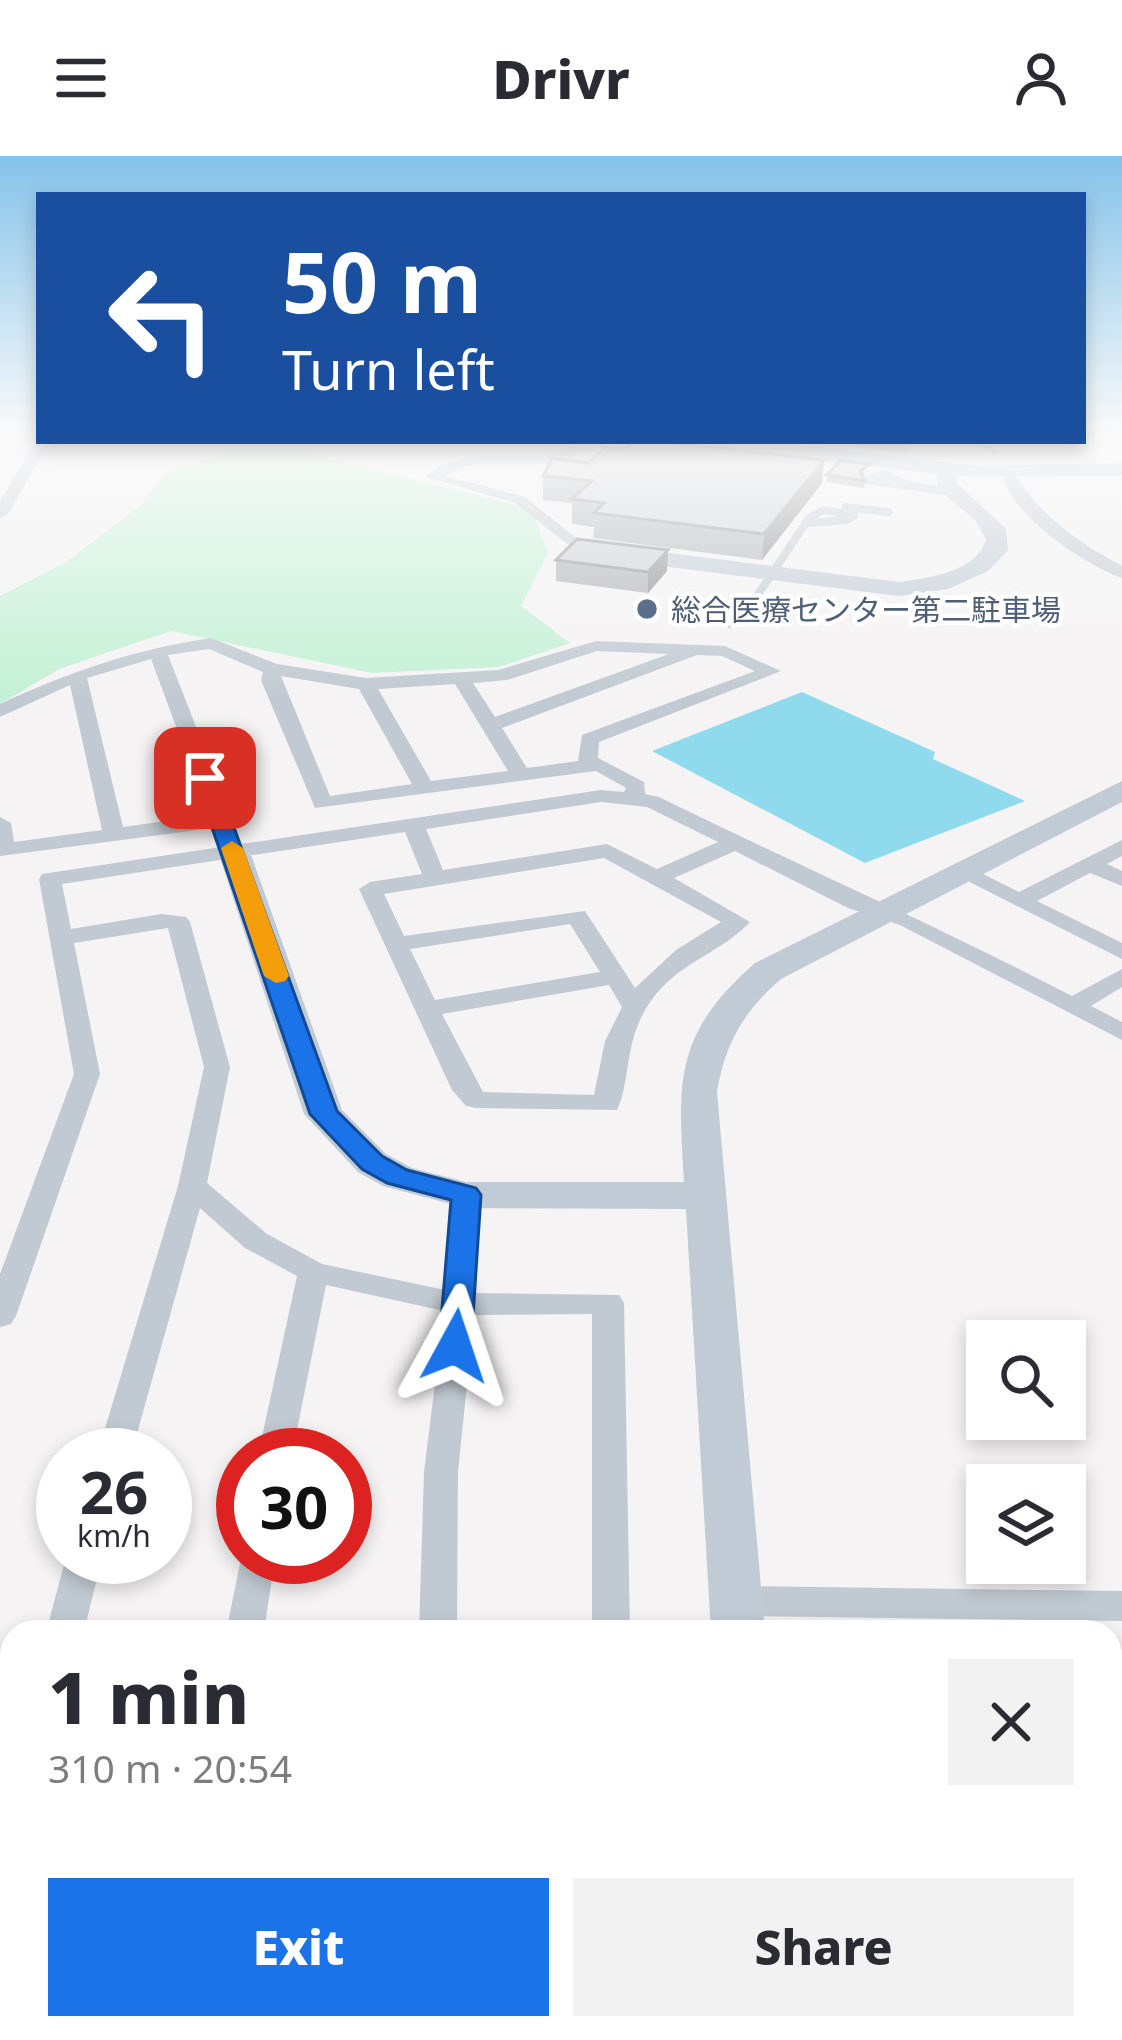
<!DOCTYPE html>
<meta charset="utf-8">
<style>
:root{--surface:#fff;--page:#f2f2f3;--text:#2b2b33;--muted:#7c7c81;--accent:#1a73e8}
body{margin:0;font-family:"Noto Sans","Noto Sans JP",sans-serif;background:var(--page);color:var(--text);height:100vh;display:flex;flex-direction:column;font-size:45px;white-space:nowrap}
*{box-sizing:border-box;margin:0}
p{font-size:39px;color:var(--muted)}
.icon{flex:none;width:66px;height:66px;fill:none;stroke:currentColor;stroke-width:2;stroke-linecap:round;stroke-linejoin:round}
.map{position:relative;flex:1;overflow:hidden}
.drawer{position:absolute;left:0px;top:1464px;width:1122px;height:420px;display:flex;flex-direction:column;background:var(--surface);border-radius:36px 36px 0 0;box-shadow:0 6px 18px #0003}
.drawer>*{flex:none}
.banner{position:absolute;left:36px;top:36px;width:1050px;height:252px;border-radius:0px;box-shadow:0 6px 18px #0003;background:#1a4fa0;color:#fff;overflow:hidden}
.fabs{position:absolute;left:966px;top:1164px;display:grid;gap:24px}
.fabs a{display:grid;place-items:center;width:120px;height:120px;border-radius:0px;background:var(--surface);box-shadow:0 6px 18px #0003;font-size:60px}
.speed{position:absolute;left:36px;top:1272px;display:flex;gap:24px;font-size:60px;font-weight:700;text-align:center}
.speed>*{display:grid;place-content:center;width:156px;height:156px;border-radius:50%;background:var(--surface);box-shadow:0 6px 18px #0003;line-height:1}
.speed small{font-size:30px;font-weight:400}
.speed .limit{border:18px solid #d22;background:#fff;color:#111}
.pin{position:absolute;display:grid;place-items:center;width:102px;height:102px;color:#fff;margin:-51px;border-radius:24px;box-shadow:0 6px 18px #0006}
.me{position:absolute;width:132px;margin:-66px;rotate:5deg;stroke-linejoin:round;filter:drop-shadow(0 0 9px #0008)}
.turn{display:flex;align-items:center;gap:42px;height:252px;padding:0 48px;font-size:54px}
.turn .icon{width:156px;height:156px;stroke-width:2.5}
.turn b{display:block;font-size:84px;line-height:102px}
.round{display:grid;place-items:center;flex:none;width:126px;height:126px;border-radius:0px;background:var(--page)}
.summary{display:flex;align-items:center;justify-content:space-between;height:204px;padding:0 48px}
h1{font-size:72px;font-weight:800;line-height:90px}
.cta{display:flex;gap:24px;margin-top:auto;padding:24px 48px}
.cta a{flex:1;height:138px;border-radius:0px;background:var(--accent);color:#fff;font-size:48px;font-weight:800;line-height:138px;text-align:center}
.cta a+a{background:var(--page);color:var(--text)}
header{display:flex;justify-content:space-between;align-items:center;height:156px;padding:0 48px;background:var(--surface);font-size:54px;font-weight:800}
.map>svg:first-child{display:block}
</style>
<header><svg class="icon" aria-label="menu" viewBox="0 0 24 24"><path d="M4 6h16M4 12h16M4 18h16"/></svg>Drivr<svg class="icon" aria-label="person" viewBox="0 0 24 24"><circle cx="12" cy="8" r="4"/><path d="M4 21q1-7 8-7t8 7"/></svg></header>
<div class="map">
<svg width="1122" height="1884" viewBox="0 0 1122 1884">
<rect width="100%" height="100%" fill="#f5f3f3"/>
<path fill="#c3f1d5" d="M295 294 532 353 548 397 521 450 570 487 499 511 372 517 171 475 59 513 0 548V440L66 406 141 349 165 317 235 295Z"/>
<path fill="#90daee" d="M802 536 935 596 933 603 1025 645 865 707 652 595Z"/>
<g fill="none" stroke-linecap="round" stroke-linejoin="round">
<path stroke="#7ad0a6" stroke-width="3" stroke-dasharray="6 3" stroke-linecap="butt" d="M976 285 997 297"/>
<path stroke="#c1cad2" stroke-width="8" d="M885 318 908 329 952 336 867 324Z
M846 351 888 356
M729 468 745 458 809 362 823 354 854 359 847 364 809 367"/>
<path fill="#c1cad2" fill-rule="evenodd" d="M38 282 50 285 8 358 0 363V345Z
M584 285H600C552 330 489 289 445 320L525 341 585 389V395L579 397 515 347 426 321C469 281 536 318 584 285Z
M1002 314H1012C1039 359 1076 385 1122 410V422C1083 408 1005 356 1002 314Z
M211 482 277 508 366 522 498 514 596 485 725 490 781 515 599 586 598 602 644 626 645 638 659 641C797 709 936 769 1072 840L1122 813V831L1091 850 1122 866V884L900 769 848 752 735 695 674 722 750 766C715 803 667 807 640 864 626 893 629 929 617 954L476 952 466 950 452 934 359 733 370 726 422 718 405 676 62 728 71 773 161 758 186 761 190 766 230 911 207 1027 267 1078 322 1108 445 1134 452 1039 466 1030 480 1039 476 1137 619 1139 624 1147 630 1476H592V1158L474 1159 458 1316 457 1476H419L424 1316 444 1155 326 1129 292 1299H258L297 1120 245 1092 200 1052 131 1299H97L178 1030 204 911 168 772 74 787 100 918 16 1160 11 1168 0 1171V1118L74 918 39 723 42 718 601 634 624 636 626 632 596 615 315 652 261 524 263 516 209 493 168 499 237 676 234 681H218L213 672 0 700V661L11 667 14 686 102 674 70 529 0 561V548C69 516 135 493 211 482ZM597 495 669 498 495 561 473 527 507 524ZM697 499 722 500 755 515 582 579 578 605 527 612 502 572ZM151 503 209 659 123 671 87 522ZM281 520 359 533 412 628 330 640ZM455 528 508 615 431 625 378 533ZM601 646 647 651 718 686 657 713 607 688 443 714 426 673ZM604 702 721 766 676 794 635 832 585 755 404 780 384 738ZM570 768 600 816 435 844 410 793ZM609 829 622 851 605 885 594 939 483 936 442 858Z
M1122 684V700L1107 708 1122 715V730L1090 717 1037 745 1122 787V803L948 715 959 708 967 710 1019 736Z
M243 1393V1401H275L264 1476H226Z
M66 1401H102L84 1476H46Z
M734 1430 1122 1435V1465L734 1460 721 1456 716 1445 721 1434Z
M1110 1566 1122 1570V1609L1110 1604Z
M1110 1760 1122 1765V1809L1110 1804Z
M0 1801 12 1806V1853L0 1848Z
M55 1872H115L120 1884H60Z
M243 1872H314L309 1884H238Z
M501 1872H549L554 1884H506Z
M764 1872H815L820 1884H769Z"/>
<path fill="#c1cbd6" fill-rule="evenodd" d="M0 277H39V283L0 287Z
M621 285H762L977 310 1122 307V319L958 320 957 327 1006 373 1008 394 988 415 948 433 899 440 614 404 602 397 614 390 899 426C928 422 978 416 986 383L975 364 938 333 937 318 752 296 631 291Z
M1122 625V646L781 823C744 855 725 887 717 936L765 1476H711L686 1053 466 1052 383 1030 358 1016 304 958 218 696 234 686 250 696 342 954 386 998 412 1012 466 1026H684C678 926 673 879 755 807Z
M963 1872H1041L1046 1884H968Z"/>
</g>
<path fill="#b0b2b7" d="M856 285H908L907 297 856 291Z
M824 304 822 327 762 404 593 382 594 371 572 368V347L543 344V320L588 307Z
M869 314 862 320 865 325 864 332 827 326V319Z
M556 404 667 415 648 437 556 425Z"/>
<path fill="#909195" d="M824 304 822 327 762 404 764 378Z
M668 394 667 415 648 437V416Z"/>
<path fill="#cdcfd5" stroke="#909195" stroke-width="3" d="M633 285H656L824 304 764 378 594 357 604 347 572 343 592 325 543 320 552 302 588 307 606 291 624 294Z
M840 305 870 308 860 315 865 325 827 319Z
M577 383 668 394 648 416 556 404Z"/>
<linearGradient id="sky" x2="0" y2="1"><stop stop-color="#85c3ea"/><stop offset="0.51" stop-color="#fafafa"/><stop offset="1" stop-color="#fafafa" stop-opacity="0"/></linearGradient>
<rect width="1122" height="541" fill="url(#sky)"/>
<path fill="#1a73e8" stroke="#114b97" stroke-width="3" d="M205 616 216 622 337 955 382 1000 407 1014 476 1032 481 1039 471 1190 467 1198H444L439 1190 451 1044 387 1027 362 1013 310 958 195 622Z"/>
<path fill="#f59e0b" d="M232 685 243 692 289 820 285 825 276 827 264 820 221 692Z"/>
<circle fill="#5c6f8a" stroke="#fff" stroke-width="4.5" cx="647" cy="453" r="12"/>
<g text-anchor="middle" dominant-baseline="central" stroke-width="9" stroke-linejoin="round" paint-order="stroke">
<g font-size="30" fill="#4e5e75" stroke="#fff" text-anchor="start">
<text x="671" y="453">総合医療センター第二駐車場</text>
</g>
</g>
</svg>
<div class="fabs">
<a><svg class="icon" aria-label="search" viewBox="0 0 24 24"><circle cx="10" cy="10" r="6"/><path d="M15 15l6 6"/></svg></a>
<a><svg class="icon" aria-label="layers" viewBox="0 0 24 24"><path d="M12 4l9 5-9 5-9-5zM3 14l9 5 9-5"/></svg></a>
</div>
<div class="speed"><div>26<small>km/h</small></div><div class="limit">30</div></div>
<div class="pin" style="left:205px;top:622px;background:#d93025"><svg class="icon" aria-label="arrive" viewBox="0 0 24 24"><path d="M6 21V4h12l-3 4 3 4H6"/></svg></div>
<svg class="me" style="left:455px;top:1190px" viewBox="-20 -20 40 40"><path d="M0-17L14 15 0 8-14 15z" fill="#1a73e8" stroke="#fff" stroke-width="4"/></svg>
<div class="banner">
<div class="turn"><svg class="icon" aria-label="left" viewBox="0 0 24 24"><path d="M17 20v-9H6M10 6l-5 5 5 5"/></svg><div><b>50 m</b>Turn left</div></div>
</div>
<section class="drawer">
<div class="summary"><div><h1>1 min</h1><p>310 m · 20:54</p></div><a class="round"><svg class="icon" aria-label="close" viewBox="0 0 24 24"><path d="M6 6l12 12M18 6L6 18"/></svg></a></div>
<div class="cta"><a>Exit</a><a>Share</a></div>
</section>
</div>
